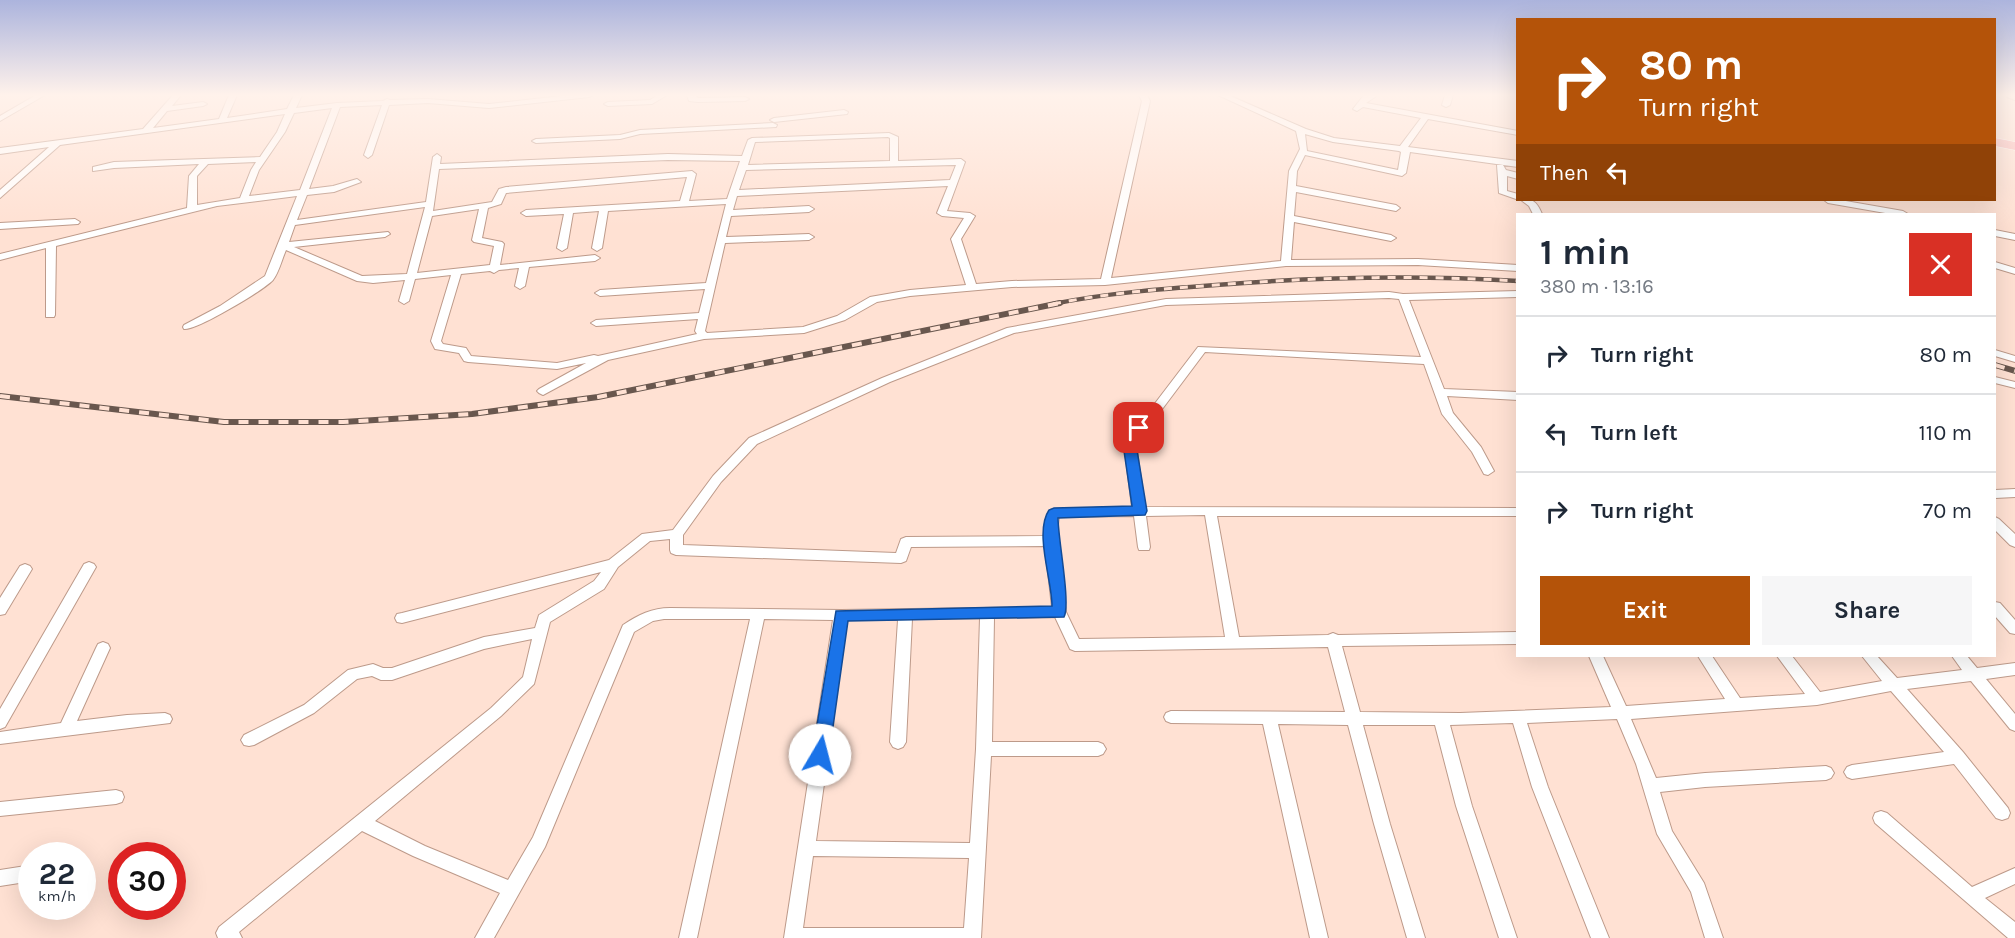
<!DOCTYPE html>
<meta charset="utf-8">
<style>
:root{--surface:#fff;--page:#f6f6f7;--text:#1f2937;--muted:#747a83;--line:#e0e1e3;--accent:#b45309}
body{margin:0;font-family:Karla,sans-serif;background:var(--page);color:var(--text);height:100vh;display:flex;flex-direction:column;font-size:22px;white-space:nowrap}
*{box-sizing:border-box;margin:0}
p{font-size:20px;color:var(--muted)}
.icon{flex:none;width:33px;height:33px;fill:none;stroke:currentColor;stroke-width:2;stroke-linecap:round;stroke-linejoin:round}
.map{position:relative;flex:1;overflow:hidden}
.sheet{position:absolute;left:1516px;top:213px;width:480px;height:444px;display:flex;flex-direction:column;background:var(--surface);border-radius:0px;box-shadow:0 6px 24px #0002}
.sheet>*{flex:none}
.top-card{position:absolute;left:1516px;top:18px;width:480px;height:183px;border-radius:0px;box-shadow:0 6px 24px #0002;background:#b45309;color:#fff;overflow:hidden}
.speed{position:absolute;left:18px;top:842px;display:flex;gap:12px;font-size:30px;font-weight:700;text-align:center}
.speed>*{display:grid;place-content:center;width:78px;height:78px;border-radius:50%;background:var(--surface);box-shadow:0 6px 24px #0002;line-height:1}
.speed small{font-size:15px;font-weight:400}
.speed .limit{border:9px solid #d22;background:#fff;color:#111}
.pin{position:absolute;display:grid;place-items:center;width:51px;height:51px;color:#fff;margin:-26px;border-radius:12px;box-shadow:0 3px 9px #0006}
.me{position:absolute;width:66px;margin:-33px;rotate:8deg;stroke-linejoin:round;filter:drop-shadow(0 0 4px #0008)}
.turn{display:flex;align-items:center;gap:21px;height:126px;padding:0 24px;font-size:27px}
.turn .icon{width:78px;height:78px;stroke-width:2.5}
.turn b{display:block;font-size:42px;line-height:51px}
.then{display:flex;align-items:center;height:57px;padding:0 24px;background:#0003;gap:12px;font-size:22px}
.round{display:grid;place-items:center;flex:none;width:63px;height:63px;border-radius:0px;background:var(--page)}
.head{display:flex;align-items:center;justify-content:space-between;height:102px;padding:0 24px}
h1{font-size:36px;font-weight:700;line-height:45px}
.action{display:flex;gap:12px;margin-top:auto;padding:12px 24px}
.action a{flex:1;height:69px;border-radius:0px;background:var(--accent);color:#fff;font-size:24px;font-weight:700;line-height:69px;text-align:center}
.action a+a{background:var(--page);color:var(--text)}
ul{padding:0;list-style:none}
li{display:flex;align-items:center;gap:18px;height:78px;padding:0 24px;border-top:2px solid var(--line)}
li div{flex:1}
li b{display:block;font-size:22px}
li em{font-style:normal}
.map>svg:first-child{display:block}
</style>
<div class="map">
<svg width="2015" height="938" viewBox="0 0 2015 938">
<rect width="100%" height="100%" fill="#ffe1d3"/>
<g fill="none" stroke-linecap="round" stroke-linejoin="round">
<defs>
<path id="minor" d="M36 95H45L0 121V116Z
M173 95H181L172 106 203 102 207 104 203 106 167 111 153 128 219 119 229 95H237L227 118 287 109 294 95H302L296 108 337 103 383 101 387 99 390 100 428 99 489 104 570 95H593L589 97 489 108 428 103 389 105 372 155 368 158 364 155 382 105 340 107 309 189 333 186 357 179 361 182 334 192 307 195 297 220 426 202 433 157 437 154 441 157 440 164 668 154 742 156 748 140 752 138 889 133 898 137V161L961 159 965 162 947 211 970 213 975 216 961 239 976 284 1012 281 1101 279 1142 101 1139 95H1147L1150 101 1111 278 1281 261 1289 171 1300 149 1296 131 1218 95H1228L1306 129 1334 138 1400 146 1421 118 1363 107 1357 111 1353 109 1364 95H1378L1366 103 1518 131V135L1428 119 1408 147 1518 161V167L1410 152 1406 173 1402 176 1305 155 1297 171 1296 186 1396 205 1400 208 1396 211 1296 192 1294 216 1391 235 1396 238 1391 241 1294 222 1291 260 1418 259 1518 265V271L1418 265 1286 266 1105 285 1012 287 910 296 877 302 845 320 804 333 704 339 608 360 543 395 539 393 537 391 539 389 586 363 557 369 468 362 464 361 459 353 435 349 431 341 451 275 415 279 409 301 404 304 399 301 405 280 373 283 357 281 286 250C282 259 279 272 273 280 264 290 196 331 184 329L183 327 184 325 220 306 265 276 297 196 217 206 56 246 55 315 54 317H46V248L0 260V254L187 208 189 176 199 164 114 168 93 171V167L114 162 260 157 277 132 285 114 60 145 0 198V190L49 147 0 154V148L143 129ZM332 108 300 190 249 196 259 170 285 132 294 113ZM1305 134 1333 142 1399 151 1401 152 1398 170 1307 151ZM888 137 890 138V161L748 165 755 142ZM668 160 740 161 727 199 689 201 696 174 692 171 506 187 499 189 492 202 433 211 439 169ZM256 162 251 170 240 198 197 205V176L208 164ZM956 165 950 180 739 190 746 170ZM687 177 680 201 526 210 521 213 526 216 564 214 557 248 562 251 567 248 573 213 599 211 592 248 597 251 602 248 608 211 726 204 706 283 600 290 595 293 600 296 705 289 699 313 596 320 591 323 596 326 698 319 695 331 697 334 598 356 594 355 557 363 471 356 466 348 443 344 441 341 461 274 490 271 494 273 499 270 519 268 515 286 520 289 525 286 529 267 595 261 600 258 595 255 500 265 504 244 502 242 482 238 488 208 501 204 506 193ZM948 186 937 213 942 216 964 218 951 239 966 285 910 290 870 297 837 316 803 327 707 333 705 331 725 243 809 240 814 237 809 234 726 237 731 216 809 212 814 209 809 206 733 210 737 196ZM425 207 407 274 362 276 294 247 385 237 390 234 388 232 289 242 295 225ZM479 209 472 240 474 242 494 246 490 265 417 273 432 216Z
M658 95H667L652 104 608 106 604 104 608 102 650 100Z
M687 95H695L698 98 745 97 749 99 745 101 698 102 689 101Z
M1445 95H1453L1450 105 1446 107 1442 105Z
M844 110 848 112 847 114 774 122 770 120 774 118Z
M773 123 777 125 776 127 640 134 620 139 536 143 532 141 536 139 620 135 640 130Z
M1497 165H1503L1506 170 1518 173V179L1507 176V191L1518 194 1519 200 1499 193Z
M1521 200C1533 198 1537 202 1542 214H1533L1529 206Z
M1824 200H1840L1903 211 1908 214H1891L1828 203Z
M75 219 80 222 78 224 0 229V223Z
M1995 230 2015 234V240L1995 236Z
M1995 262 2015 268V274L1995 268Z
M1518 291V297L1409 300 1444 389 1518 392V400L1447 396 1453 413 1481 447 1494 471 1488 475 1484 474 1472 452 1442 414 1424 364 1205 352 1136 444 1145 507 1518 508V516H1217L1239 637 1328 635 1333 633 1338 635 1518 632V644L1342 646 1360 712 1460 713 1611 707 1589 656H1603L1626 706 1725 699 1698 656H1712L1740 698 1805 694 1777 656H1792L1820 692 1882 681 1862 656H1877L1897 678 1962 670 1952 656H1967L1977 668 2015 663V675L1986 679 2015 714V731L2010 729 1971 681 1907 689 1963 752 2008 808 2010 813 2008 818 2002 820 1996 818 1954 764 1852 779 1847 777 1844 772 1847 767 1852 765 1944 752 1891 691 1817 705 1631 719 1656 778 1705 773 1826 766 1831 768 1834 773 1831 778 1826 780 1705 787 1660 792 1672 831 1704 883 1723 938H1705L1691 892 1657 834 1636 764 1617 719 1527 723 1548 787 1609 938H1591L1532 787 1513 723 1450 725 1472 806 1517 938H1499L1456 806 1435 725H1363L1390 824 1425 938H1407L1374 824 1348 725 1278 724 1328 938H1310L1263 724 1171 723 1166 721 1164 717 1166 713 1171 711 1345 712 1328 647 1075 651 1070 649 1055 617 994 618 992 742H1098L1103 744 1106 749 1103 754 1098 756H991L981 938H784L833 620 764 619 697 938H679L750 619H664L653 621 634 632 545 847 494 938H475L500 893 413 856 362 831 239 932 242 938H218L216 933 219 927 491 708 523 677 532 639 484 649 392 680H381L372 676 357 679 314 713 254 745 249 746 244 745 241 740 244 735 304 705 348 670 373 664 383 668H392L484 637 535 628 539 615 594 581 601 572 402 623 397 622 395 618 397 614 402 613 609 560 642 534 673 530 713 476 749 438 882 378 1007 328 1166 299 1389 292 1403 294ZM1389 298 1399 299 1421 357 1198 347 1124 444 1132 507 1054 509 1050 510 1045 522 1044 536 906 537 901 539 896 553 683 545V535L721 482 757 444 890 382 1014 333 1166 305ZM1205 515 1225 637 1079 639 1066 612 1057 533 1059 517 1134 516 1138 547 1139 550H1149L1150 547 1146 516ZM670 539V550L671 553 676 555 901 563 906 561 911 547 1045 546 1052 607 841 610 670 608C652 608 638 615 623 625L533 837 508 880 425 846 375 821 501 716 534 684 550 622 604 589 618 567 650 541ZM980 618 976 749 970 843 816 841 847 620H898L890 742 893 747 898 749 903 747 906 742 912 619ZM813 856 969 858 964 928H803Z
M1995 350 2015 356V362L1995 356Z
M1995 377 2015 382V388L1995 383Z
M2015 489V497L1995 498V490Z
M1995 517 1999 519 2015 534V547L2010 545 1995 530Z
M89 562 94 564 96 567 5 727 0 729V709L84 564Z
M25 564 30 566 32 569 5 614 0 615V598L20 566Z
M1995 602 2000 603 2015 620V634L2010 633 1995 616Z
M103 642 108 644 110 648 77 721 127 715 165 713 170 715 172 719 170 723 0 744V732L61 723 96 648 98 644Z
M116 790 122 792 124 797 122 802 116 804 0 816V802Z
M1881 811 1887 813 1972 887 2015 868V884L1985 898 2015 922V938H2008L1875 823 1873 818 1875 813Z
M32 865V881L0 886V870Z"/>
<path id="secondary" d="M2006 95H2015V100L2007 97Z"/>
<path id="trunk" d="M1995 138 2015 142V150L1995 146Z"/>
</defs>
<use href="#minor" stroke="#bd9a8a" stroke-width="2"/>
<use href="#secondary" stroke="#bd9a8a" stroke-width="2"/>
<use href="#trunk" stroke="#fff" stroke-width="1"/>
<use href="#minor" fill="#fff" fill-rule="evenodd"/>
<use href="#secondary" fill="#fee5e4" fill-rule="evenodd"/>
<use href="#trunk" fill="#fbb8b8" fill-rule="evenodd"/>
<defs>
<path id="rail-far1" d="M1053 304C1107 293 1161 289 1216 285 1317 277 1417 275 1518 281"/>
<path id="rail" d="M1995 365 2015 371
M0 396 224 422H343L472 414 598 397 1060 303"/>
</defs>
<use href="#rail-far1" stroke="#69574e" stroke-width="4.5"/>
<use href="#rail" stroke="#69574e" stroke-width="6"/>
<use href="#rail-far1" stroke="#ffe1d3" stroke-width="3" stroke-dasharray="8" stroke-linecap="butt"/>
<use href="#rail" stroke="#ffe1d3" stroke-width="4" stroke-dasharray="10" stroke-linecap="butt"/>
</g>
<linearGradient id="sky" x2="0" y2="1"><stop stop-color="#acb4dd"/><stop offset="0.42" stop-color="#fff2eb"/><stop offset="1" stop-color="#fff2eb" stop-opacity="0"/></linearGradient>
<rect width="2015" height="226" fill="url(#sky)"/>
<path fill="#1a73e8" stroke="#114b97" stroke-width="1.5" d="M1139 424 1146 428 1136 444 1147 511 1145 515 1058 518C1058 539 1071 604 1064 617L848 621 829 755 827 761 820 763 814 761 812 755 836 611 1052 606C1052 580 1034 532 1049 510L1054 508 1132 506 1123 444 1135 425Z"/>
</svg>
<div class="speed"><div>22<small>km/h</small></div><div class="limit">30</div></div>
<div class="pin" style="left:1139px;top:428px;background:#d93025"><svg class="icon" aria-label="arrive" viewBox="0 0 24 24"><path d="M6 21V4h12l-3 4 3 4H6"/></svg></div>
<svg class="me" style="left:820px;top:755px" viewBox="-20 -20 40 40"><circle r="19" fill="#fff"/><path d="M0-13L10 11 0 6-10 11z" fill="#1a73e8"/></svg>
<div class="top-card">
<div class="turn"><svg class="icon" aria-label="right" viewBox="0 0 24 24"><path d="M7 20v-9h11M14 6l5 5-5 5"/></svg><div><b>80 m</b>Turn right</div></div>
<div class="then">Then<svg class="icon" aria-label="left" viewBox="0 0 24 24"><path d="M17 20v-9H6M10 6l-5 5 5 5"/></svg></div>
</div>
<section class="sheet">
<div class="head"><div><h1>1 min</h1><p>380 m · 13:16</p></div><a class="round" style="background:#d93025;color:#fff"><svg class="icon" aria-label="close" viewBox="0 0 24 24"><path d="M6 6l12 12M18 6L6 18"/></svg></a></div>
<ul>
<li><svg class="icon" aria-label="right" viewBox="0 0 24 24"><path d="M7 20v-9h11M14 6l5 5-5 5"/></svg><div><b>Turn right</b></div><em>80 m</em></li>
<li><svg class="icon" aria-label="left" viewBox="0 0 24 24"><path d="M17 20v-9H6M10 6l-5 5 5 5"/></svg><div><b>Turn left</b></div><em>110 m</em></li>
<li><svg class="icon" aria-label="right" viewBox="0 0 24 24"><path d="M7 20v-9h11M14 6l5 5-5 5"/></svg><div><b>Turn right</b></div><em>70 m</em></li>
</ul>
<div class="action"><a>Exit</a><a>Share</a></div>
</section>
</div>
